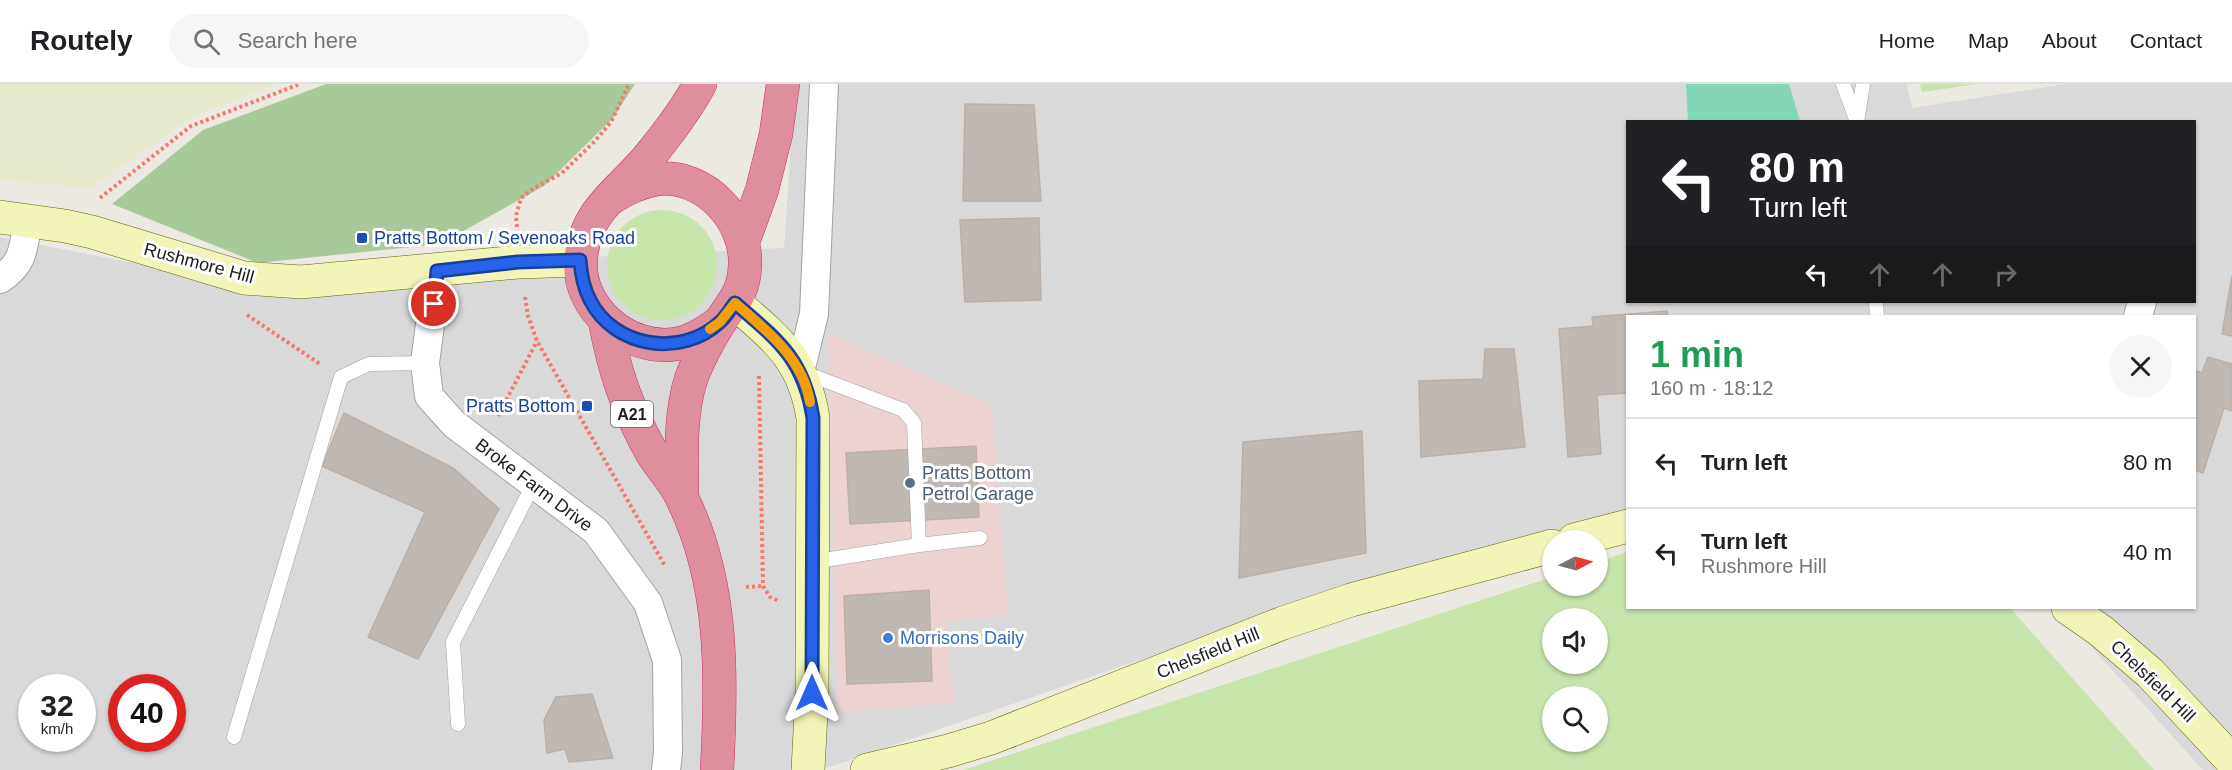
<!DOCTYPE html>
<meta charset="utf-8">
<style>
:root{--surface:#fff;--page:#f6f6f6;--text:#202124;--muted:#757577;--line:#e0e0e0}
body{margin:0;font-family:Helvetica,sans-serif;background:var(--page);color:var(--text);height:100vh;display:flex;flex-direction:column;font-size:22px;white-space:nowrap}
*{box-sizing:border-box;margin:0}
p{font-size:20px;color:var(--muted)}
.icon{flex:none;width:33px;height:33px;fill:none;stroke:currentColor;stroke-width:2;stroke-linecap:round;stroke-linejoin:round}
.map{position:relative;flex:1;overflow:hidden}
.panel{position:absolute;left:1626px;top:231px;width:570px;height:294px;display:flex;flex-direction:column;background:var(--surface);border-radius:0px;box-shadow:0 2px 4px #0004}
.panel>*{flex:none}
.hud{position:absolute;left:1626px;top:36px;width:570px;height:183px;border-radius:0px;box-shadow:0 2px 4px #0004;background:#202124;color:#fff;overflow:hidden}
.needle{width:39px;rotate:84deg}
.controls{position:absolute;left:1542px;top:446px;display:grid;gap:12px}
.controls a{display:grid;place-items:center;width:66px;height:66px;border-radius:50%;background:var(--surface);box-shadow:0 2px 4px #0004;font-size:30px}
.speed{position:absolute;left:18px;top:590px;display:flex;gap:12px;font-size:30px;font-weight:700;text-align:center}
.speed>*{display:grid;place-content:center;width:78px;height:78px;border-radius:50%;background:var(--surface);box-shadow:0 2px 4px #0004;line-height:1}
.speed small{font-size:15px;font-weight:400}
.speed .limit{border:9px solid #d22;background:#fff;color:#111}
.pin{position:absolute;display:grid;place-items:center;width:51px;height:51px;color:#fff;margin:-26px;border:3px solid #fff;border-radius:50%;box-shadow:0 2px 6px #0007}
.me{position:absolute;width:66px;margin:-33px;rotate:0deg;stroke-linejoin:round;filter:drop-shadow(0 0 4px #0008)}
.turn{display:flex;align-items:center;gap:21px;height:126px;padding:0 24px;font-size:27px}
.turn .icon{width:78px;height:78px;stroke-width:2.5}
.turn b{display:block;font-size:42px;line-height:51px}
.lanes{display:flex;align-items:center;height:57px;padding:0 24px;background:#0003;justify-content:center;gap:30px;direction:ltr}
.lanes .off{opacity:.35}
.round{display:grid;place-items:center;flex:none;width:63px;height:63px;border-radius:32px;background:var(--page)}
.overview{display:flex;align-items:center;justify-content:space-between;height:102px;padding:0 24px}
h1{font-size:36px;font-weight:800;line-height:45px;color:#1e9e55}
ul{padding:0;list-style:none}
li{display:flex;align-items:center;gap:18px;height:90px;padding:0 24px;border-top:2px solid var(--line)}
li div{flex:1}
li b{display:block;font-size:22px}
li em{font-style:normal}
header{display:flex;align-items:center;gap:36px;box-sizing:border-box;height:84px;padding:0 30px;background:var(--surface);border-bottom:2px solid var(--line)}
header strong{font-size:28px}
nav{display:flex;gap:33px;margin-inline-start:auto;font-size:21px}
.search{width:420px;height:54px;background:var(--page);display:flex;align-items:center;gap:15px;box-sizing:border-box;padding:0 21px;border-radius:33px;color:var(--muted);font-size:22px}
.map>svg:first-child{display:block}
</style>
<header>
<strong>Routely</strong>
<div class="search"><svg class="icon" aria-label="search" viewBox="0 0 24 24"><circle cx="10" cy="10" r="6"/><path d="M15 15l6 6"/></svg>Search here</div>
<nav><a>Home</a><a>Map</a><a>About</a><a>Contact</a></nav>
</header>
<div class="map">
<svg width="2232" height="686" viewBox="0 0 2232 686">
<rect width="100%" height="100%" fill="#ece9e2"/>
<path fill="#dad9d9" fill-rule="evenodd" d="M795 0H1907L1912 24 2066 0H2232V686H2203L2056 524H2194V232H1628L1627 433 1395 488 821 686H0V153L268 205 524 176 784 164ZM1628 38H2194V218H1628ZM32 603H82V654H32ZM122 603H172V654H122Z"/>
<path fill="#edd2d2" d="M828 249 992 321 1008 531 946 538 954 619 838 629Z"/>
<path fill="#e8eace" d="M0 0H276L192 33 90 104 0 96Z"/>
<path fill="#c7e4aa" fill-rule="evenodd" d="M1920 0H1978L1922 8Z
M607 181a55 55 0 1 1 110 0a55 55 0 1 1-110 0Z
M1627 468 1628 524H2010L2154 686H963L1552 493V501H1598V478ZM1552 534H1598V579H1552ZM1552 612H1598V657H1552Z"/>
<path fill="#a8c999" d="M326 0H635L613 34 544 102 440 160 258 179 112 120 203 46Z"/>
<path fill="#84d7b6" d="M1686 0H1789L1800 37H1688Z"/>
<path fill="#c0b8b2" stroke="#bdafa5" stroke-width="1.5" d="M965 20 1034 21 1041 117H963Z
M1039 134 1041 216 965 218 960 136Z
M2232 192V252L2222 250Z
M1667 227 1668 232H1628V309L1597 311 1601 370 1568 373 1559 245 1593 242 1592 233Z
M1485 265H1514L1525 363 1421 373 1419 297 1483 295Z
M2208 273 2232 280V327L2224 324 2203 389 2194 386V286L2202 289Z
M344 329 453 384 499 425 418 575 368 553 425 428 322 382Z
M1362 347 1366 469 1239 494 1243 358Z
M976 362 979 433 850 440 846 369Z
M929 506 932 597 847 600 844 512Z
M592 610 613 674 569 678 565 665 547 669 544 636 556 613Z"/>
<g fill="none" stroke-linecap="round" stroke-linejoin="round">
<defs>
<path id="lane" d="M1843 0 1856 35
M1857 38 1863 0
M1876 218 1877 232
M805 289 903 326 914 339 919 461
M812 478 919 461 980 454
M458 640 453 558 533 401
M234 653 341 293 369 280 425 279"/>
<path id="street" d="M437 187 425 279 429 312 454 340 596 447 648 519 667 576 668 668 666 686
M0 195C25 179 23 163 28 136
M2138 232 2142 218
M800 288 814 230 824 0"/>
<path id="secondary" d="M0 133 65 142 92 148 244 194 301 198 518 178 580 176
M735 219C778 256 804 276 813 334L812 609 808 686
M1574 456 1628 442
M2068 524 2101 547 2150 589 2232 677
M867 686 948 667 991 654 1283 539 1351 516 1552 462"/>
<path id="highway" d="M700 0C685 27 667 51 647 75 619 108 585 127 581 174 576 224 628 268 676 260 693 257 706 248 720 238
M608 116C624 106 638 98 658 95 704 90 747 135 745 181 744 208 734 217 720 238 710 253 697 278 691 295 679 333 682 375 682 413
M743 158 762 106 776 50 783 0
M605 237C614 286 627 325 652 369 661 384 675 398 682 414 724 499 722 594 717 686"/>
</defs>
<use href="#lane" stroke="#a3a3a3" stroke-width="15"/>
<use href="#street" stroke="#a3a3a3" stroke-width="30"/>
<use href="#secondary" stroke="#60690c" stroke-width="34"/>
<use href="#highway" stroke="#ca2f66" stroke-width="34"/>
<path stroke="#ef7c70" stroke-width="4" stroke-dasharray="3 3" stroke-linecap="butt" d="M100 114 191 42 300 0
M517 143 516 132 521 114 534 104 562 89 595 57 611 38 629 0
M525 213 528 232 537 257 665 482
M247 231 320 280
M759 292 763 502 770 513 779 517
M498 332 537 257
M746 503 763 502"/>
<use href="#lane" stroke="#fff" stroke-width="14"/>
<use href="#street" stroke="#fff" stroke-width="28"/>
<use href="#secondary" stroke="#f2f4b8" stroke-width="33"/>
<use href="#highway" stroke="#df8e9e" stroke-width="33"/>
</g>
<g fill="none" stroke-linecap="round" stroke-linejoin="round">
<defs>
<path id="route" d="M434 220 437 187 518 178 580 176C581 190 583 203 590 216 614 264 682 274 720 238 726 233 730 225 735 219 778 256 804 275 813 334L812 609"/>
</defs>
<use href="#route" stroke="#184099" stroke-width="15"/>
<use href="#route" stroke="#2563eb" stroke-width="10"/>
<path stroke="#f59e0b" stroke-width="10" d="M710 245 720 238 735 219C766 246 803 274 810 318"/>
</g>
<g fill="#1a4fb4" stroke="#fff" stroke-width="2">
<rect x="356" y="148" width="12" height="12" rx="3"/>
<rect x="581" y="316" width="12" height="12" rx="3"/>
</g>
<circle fill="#5c6f8a" stroke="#fff" stroke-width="2" cx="910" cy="399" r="6"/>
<circle fill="#3f7fe0" stroke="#fff" stroke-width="2" cx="888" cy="554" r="6"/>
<g text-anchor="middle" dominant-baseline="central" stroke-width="6" stroke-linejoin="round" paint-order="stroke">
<rect fill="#fff" stroke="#606060" stroke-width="1.5" x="611" y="317" width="42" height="26" rx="4.5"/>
<g font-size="16" font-weight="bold" fill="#1c1c1c">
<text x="632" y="330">A21</text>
</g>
<g font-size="18" fill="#164399" stroke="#fff" text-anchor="start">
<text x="374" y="154">Pratts Bottom / Sevenoaks Road</text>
<text x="575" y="322" text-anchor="end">Pratts Bottom</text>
</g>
<g font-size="18" fill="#1c1c1c" stroke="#fff">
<text transform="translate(199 179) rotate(15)">Rushmore Hill</text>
<text transform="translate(534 401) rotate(37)">Broke Farm Drive</text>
<text transform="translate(1208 569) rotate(-22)">Chelsfield Hill</text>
<text transform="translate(2153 597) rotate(44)">Chelsfield Hill</text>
</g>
<g font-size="18" fill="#4e5e75" stroke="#fff" text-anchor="start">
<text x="922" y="389">Pratts Bottom<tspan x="922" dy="21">Petrol Garage</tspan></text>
</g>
<g font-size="18" fill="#366cbe" stroke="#fff" text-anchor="start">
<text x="900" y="554">Morrisons Daily</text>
</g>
</g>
</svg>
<div class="controls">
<a><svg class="needle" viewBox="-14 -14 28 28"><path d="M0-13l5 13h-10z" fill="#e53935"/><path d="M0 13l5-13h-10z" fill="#757577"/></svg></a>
<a><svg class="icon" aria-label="sound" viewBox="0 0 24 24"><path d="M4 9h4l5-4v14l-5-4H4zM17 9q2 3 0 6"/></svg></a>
<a><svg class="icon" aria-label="search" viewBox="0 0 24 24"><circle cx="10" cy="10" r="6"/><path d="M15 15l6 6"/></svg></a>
</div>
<div class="speed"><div>32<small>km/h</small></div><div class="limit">40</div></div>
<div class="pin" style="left:434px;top:220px;background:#d93025"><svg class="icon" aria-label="arrive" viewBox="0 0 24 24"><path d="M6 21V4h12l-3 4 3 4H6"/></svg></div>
<svg class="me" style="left:812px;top:609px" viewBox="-20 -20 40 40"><path d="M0-17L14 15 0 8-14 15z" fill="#2563eb" stroke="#fff" stroke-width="4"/></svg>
<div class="hud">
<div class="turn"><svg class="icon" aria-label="left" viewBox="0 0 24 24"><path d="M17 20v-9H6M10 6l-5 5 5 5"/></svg><div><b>80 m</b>Turn left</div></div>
<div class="lanes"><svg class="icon" aria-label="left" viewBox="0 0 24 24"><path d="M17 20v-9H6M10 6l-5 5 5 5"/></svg><svg class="icon off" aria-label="ahead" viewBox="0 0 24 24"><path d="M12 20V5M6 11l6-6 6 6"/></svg><svg class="icon off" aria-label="ahead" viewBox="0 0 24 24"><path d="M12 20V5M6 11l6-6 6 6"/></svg><svg class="icon off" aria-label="right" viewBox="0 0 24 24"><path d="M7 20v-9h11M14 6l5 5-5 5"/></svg></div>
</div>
<section class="panel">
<div class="overview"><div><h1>1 min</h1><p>160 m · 18:12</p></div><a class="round"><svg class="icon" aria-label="close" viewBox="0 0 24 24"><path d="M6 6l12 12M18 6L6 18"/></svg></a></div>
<ul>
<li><svg class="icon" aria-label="left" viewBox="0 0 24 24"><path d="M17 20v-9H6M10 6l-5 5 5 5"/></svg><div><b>Turn left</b></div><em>80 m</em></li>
<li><svg class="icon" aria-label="left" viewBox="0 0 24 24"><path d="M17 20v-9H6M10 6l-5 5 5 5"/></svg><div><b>Turn left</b><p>Rushmore Hill</p></div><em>40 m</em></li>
</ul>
</section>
</div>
